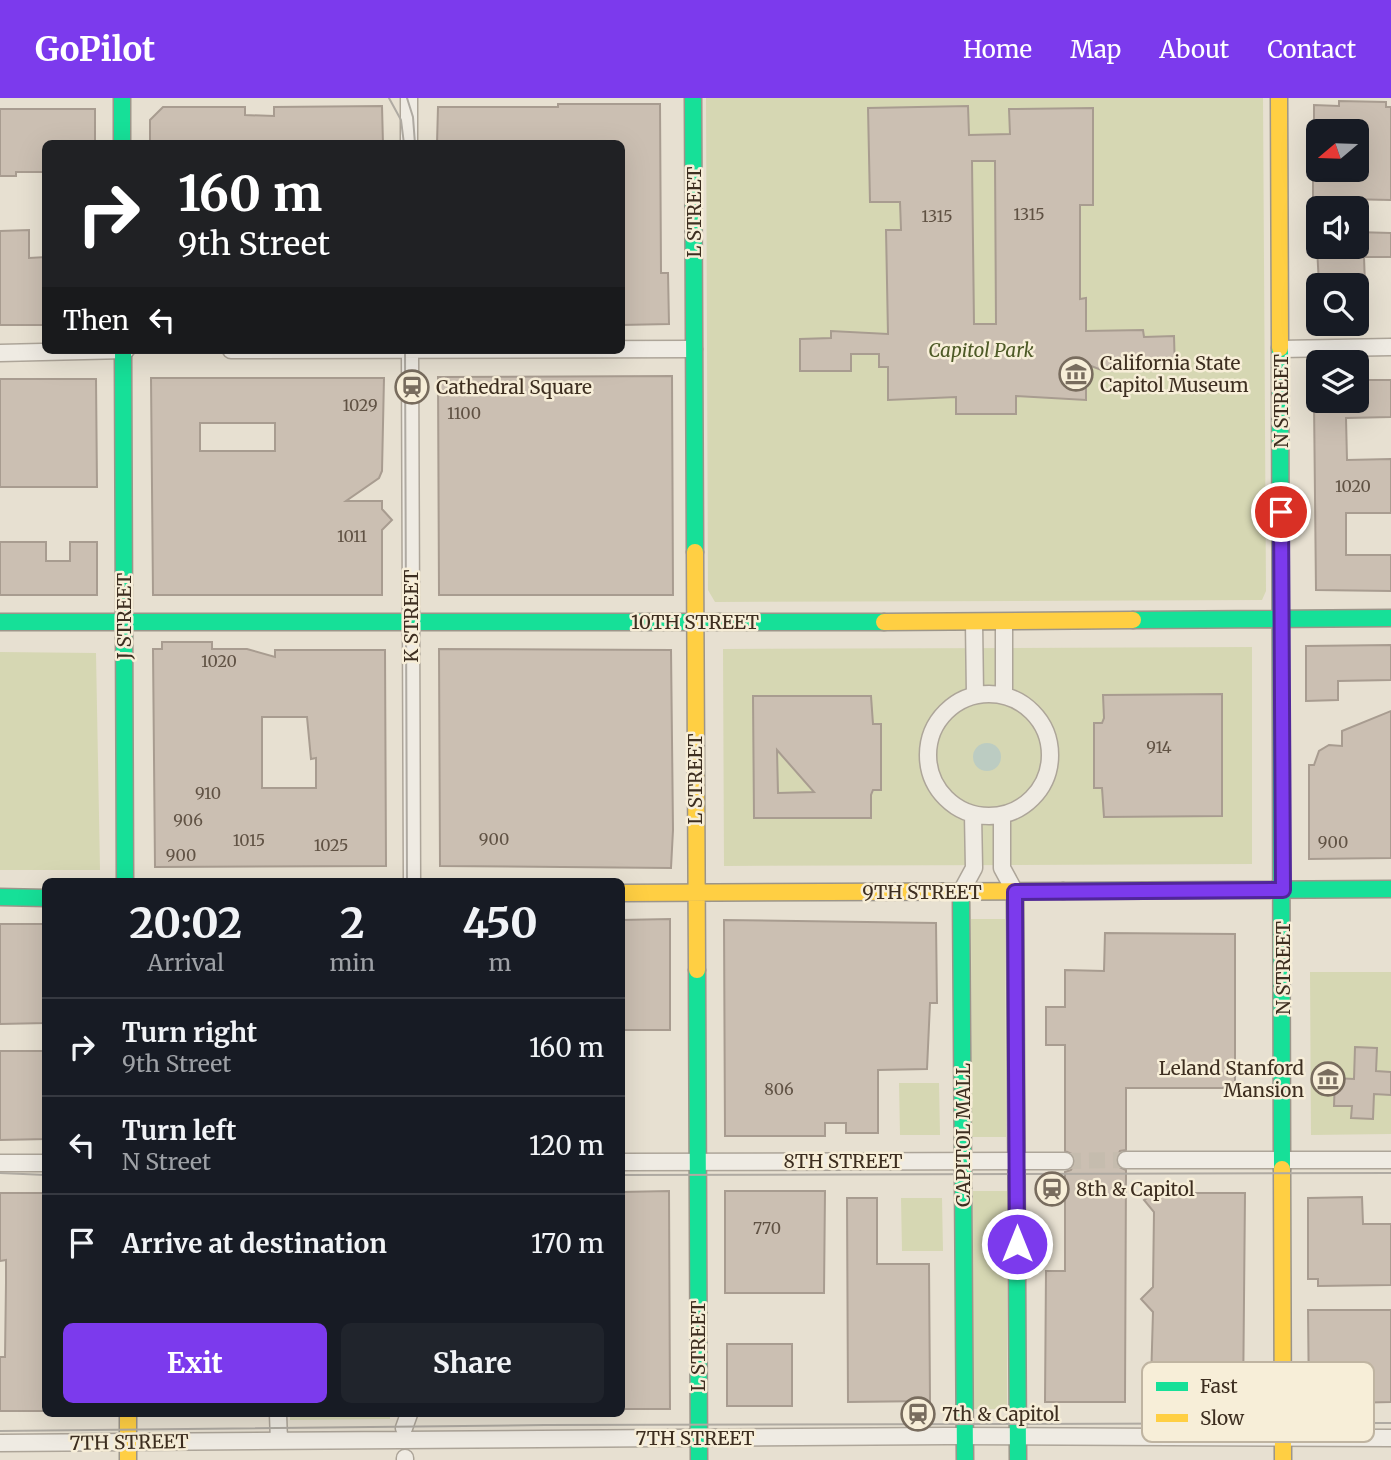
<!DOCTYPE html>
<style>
:root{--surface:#171b24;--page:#20242c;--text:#f1f3f6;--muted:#9ea1a6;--line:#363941;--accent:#7c3aed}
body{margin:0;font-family:Merriweather,serif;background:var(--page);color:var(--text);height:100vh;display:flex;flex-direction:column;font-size:26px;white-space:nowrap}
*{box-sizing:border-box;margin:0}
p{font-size:23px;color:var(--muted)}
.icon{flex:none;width:38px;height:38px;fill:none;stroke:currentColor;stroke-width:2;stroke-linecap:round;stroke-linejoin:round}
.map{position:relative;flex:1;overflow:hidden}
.panel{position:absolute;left:42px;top:780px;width:583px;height:539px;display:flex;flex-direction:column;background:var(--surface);border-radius:10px;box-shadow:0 7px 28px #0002}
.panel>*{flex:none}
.banner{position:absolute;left:42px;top:42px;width:583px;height:214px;border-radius:10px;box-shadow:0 7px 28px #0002;background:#202124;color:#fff;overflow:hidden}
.needle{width:46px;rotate:251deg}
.buttons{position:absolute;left:1306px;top:21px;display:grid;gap:14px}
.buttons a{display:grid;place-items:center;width:63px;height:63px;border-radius:10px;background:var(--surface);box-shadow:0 7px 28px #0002;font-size:35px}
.pin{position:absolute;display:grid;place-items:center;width:60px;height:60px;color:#fff;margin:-30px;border:4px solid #fff;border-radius:50%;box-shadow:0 2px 7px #0007}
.me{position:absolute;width:77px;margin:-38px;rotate:0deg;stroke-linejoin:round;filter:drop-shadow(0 0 5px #0008)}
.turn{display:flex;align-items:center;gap:24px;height:147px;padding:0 21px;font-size:32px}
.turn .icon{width:91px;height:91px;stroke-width:2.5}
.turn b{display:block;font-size:49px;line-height:60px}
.then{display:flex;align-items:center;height:66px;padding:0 21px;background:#0003;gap:14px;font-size:26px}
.eta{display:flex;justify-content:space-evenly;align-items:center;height:119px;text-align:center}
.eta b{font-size:42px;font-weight:700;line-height:49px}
.button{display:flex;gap:14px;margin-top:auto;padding:14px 21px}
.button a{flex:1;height:80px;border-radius:10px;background:var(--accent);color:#fff;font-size:28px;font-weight:700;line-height:80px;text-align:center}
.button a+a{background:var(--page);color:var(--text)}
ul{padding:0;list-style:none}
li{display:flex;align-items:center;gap:21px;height:98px;padding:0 21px;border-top:2px solid var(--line)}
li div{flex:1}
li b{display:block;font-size:26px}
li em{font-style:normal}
header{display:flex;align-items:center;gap:42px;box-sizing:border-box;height:98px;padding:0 35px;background:var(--accent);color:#fff}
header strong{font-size:33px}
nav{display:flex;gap:38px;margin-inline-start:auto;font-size:24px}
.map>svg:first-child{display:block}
</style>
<header>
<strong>GoPilot</strong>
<nav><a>Home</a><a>Map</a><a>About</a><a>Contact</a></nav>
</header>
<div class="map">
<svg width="1391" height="1362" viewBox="0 0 1391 1362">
<rect width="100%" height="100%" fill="#e7e0d1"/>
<path fill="#d6d7b3" d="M706 0H1263L1266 493 1262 502 715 504 708 492Z
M1252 549V766L724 768 723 551Z
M0 554 96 555 100 772H0Z
M971 821H1005L1006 1039H972Z
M1310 874H1391V1036L1311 1037Z
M899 985H939L940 1037H900Z
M973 1093H1007V1311H973Z
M901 1100H942L943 1153H902Z
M290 1316H390V1321L290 1322Z"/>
<path fill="#bcccc2" d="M973 659a14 14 0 1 1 28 0a14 14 0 1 1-28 0Z"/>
<path fill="#cbbfb2" stroke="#a89c90" stroke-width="2" fill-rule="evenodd" d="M1339 3 1386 4V9H1391V102L1344 101V110H1313V72H1356V33H1314V7L1339 8Z
M558 6H660L661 175H668L669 226 621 227V46H437L438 9H558Z
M382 8 383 46H150V22L163 9H245V17L274 18V9Z
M968 8 969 37 1010 36 1009 11 1093 10V107H1080V201L1086 200V233L1143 232 1144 239 1174 238 1175 273H1104L1086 266V302L1016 298V316H956V299L888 302V269H879V256H851V273H800V241L831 240V233L888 236 886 132H901L900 104H870L868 10ZM972 63H995L996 226H974Z
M0 11H95V46H46V74H16V78H0Z
M29 132V160L46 159V227H0V133Z
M1356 134 1391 135V159H1364L1365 187H1319L1317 149H1356Z
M672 278 673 497H439L438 279Z
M151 280H384L382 373 379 380 346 403H382V411L392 422 382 432V497H153ZM200 325H275V353H200Z
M0 281H96L97 389H0Z
M1356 282H1391V319L1346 320 1347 362 1391 361V415H1346V457H1391V493L1316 492 1314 303H1356Z
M0 444H46V463H70V444H97V497H0Z
M162 544H212V551H247L275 559V552H385L386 768 155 769 153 551H162ZM262 619H307L311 661 316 660V690H262Z
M1391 547V582L1338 583V602L1306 603V548Z
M439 551 671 552 673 732 671 770 440 768Z
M1222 596V718L1104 719 1102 690H1094V625H1102L1104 620 1103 597Z
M753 598H871L873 626H881V692H873L871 697V720H754ZM777 652 814 694 778 695Z
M1391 613V760L1309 761V667H1314L1319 653 1329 647 1342 648V633Z
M670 821V932H621V822Z
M724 822 936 825 937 905H930L927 971 878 972V1035H846V1025H825V1038H725Z
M0 826H46V925L0 926Z
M1105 835 1235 836V990H1126V1052L1120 1053 1116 1061 1117 1068 1126 1072 1125 1304H1045L1046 1173H1065V1074L1071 1072 1075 1064 1074 1057 1065 1053V947H1046V909H1065V872L1104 873Z
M1355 949 1377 950 1376 973 1391 974V997L1374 996 1373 1021 1351 1020 1352 1008H1334L1335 980 1354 981Z
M0 953H46V1041L0 1042Z
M669 1093 670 1311H621V1094Z
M725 1093H825L824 1195H725Z
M0 1095H46V1313H0V1259H5L6 1185V1162L0 1163Z
M1156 1095H1245L1243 1308 1155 1305 1146 1298 1145 1293 1151 1284 1153 1214 1141 1201 1153 1189 1154 1114 1144 1102Z
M1362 1099 1363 1126H1391V1187L1318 1188V1181H1308V1100Z
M847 1100H877V1166H929L930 1303 848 1304Z
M1308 1212H1391V1304L1309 1306Z
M727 1246H792V1308H727Z"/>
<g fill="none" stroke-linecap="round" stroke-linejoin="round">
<path stroke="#c5bcae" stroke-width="16" stroke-dasharray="16 8" stroke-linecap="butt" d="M1065 1063 1126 1062"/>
<defs>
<path id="street" d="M409 0V46
M1281 251 1391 249
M231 252 694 251
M410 252 412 784
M0 255 126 252
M974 524 975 597
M1004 596V524
M928 657a61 61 0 1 1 122 0a61 61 0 1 1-122 0Z
M1002 717V770L1015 794
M961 794 974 770 973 716
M1126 1062H1391
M621 1064 1065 1063
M0 1065H46
M278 1316 279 1343
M404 1330 409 1316
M0 1345 947 1338 1391 1340
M405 1360V1362"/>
<path id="fast" d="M122 0V46
M693 0 695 454
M1280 250 1282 1071
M123 252 125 784
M1133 522 1391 520
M0 524H884
M1063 793 1391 791
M961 794 965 1362
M1015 794 1018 1362
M0 799 46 800
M697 872 699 1362"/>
<path id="slow" d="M1279 0 1280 250
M695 454 697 872
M884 524 1133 522
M621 795 1063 793
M1282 1071 1283 1362
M128 1316V1362"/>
</defs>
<use href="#street" stroke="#ada599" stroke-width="19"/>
<use href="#fast" stroke="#9c958a" stroke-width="19"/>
<use href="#slow" stroke="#9c958a" stroke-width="19"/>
<use href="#street" stroke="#efebe3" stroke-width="16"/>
<use href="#fast" stroke="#16e098" stroke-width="16"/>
<use href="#slow" stroke="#ffcf43" stroke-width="16"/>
<path stroke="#afaaa2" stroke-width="2" d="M389 0 401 22 404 46
M407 0 413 19 415 46
M405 252 407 784
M0 1075 46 1077
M621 1077 1391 1075
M0 1333 545 1327 1391 1325"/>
</g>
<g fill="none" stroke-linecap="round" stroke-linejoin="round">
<defs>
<path id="route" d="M1017 1146 1015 794 1283 792 1281 414"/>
</defs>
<use href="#route" stroke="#51269a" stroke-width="18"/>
<use href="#route" stroke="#7c3aed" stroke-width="12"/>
</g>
<defs>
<symbol id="museum-ring" viewBox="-11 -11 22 22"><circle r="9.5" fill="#f7eed8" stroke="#786c5e" stroke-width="1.5"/><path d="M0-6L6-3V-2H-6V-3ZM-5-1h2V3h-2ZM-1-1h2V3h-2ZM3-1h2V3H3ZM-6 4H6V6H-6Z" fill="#786c5e"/></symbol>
<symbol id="station-ring" viewBox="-11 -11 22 22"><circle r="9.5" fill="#f7eed8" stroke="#786c5e" stroke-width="1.5"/><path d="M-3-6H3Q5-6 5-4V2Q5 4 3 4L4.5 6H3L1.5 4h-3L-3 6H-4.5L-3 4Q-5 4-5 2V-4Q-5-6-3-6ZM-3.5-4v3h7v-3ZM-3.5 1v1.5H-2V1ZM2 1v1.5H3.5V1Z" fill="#786c5e"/></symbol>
</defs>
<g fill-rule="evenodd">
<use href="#museum-ring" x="1057" y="257" width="38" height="38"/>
<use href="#station-ring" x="393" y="270" width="38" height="38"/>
<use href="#museum-ring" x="1309" y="962" width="38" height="38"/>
<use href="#station-ring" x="1033" y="1072" width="38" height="38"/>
<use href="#station-ring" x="899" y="1297" width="38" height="38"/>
</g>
<g text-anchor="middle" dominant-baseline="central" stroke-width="5" stroke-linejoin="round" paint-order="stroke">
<g font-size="16" fill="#605244">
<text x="1029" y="116">1315</text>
<text x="937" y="118">1315</text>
<text x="360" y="307">1029</text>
<text x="464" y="315">1100</text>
<text x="1353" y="388">1020</text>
<text x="352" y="438">1011</text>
<text x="219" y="563">1020</text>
<text x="1159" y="649">914</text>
<text x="208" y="695">910</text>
<text x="188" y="722">906</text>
<text x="494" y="741">900</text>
<text x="249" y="742">1015</text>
<text x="1333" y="744">900</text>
<text x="331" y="747">1025</text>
<text x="181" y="757">900</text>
<text x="779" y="991">806</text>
<text x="767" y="1130">770</text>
</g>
<g font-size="19" fill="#3d2e20" stroke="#f7eed8">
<text transform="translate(694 114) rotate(-90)">L STREET</text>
<text transform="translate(1281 303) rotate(-90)">N STREET</text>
<text transform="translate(124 518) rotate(-90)">J STREET</text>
<text transform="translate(411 518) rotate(-90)">K STREET</text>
<text x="695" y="524">10TH STREET</text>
<text transform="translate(695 681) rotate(-90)">L STREET</text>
<text x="922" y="794">9TH STREET</text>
<text transform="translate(1283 870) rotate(-90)">N STREET</text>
<text transform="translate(963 1037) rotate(-90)">CAPITOL MALL</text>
<text x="843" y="1063">8TH STREET</text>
<text transform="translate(698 1248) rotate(-90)">L STREET</text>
<text x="695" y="1340">7TH STREET</text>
<text transform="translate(129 1344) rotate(-1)">7TH STREET</text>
</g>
<g font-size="19" font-style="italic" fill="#4d5a26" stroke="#f7eed8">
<text x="981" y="252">Capitol Park</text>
</g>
<g font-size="19" fill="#3d2e20" stroke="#f7eed8" text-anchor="start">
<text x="1100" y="265">California State<tspan x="1100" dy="22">Capitol Museum</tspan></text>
<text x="436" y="289">Cathedral Square</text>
<text x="1304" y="970" text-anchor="end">Leland Stanford<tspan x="1304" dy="22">Mansion</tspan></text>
<text x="1076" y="1091">8th &amp; Capitol</text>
<text x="942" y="1316">7th &amp; Capitol</text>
</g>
</g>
<rect x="1142" y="1264" width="232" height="80" rx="10" fill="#f7eed8" stroke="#bfb4a1" stroke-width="2"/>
<rect x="1156" y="1284" width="32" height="9" fill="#16e098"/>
<rect x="1156" y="1316" width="32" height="8" fill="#ffcf43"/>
<g font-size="19" fill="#3d2e20">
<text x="1200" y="1295">Fast</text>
<text x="1200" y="1327">Slow</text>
</g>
</svg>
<div class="buttons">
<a><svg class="needle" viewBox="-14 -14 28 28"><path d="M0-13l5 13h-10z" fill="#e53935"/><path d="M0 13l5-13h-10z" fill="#9ea1a6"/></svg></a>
<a><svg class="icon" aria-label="sound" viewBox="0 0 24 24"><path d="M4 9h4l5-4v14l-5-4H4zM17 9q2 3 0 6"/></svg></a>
<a><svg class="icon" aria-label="search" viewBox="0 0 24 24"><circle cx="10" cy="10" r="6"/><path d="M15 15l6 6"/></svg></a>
<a><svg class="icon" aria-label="layers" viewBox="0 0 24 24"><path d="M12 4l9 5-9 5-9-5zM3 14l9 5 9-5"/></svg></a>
</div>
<div class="pin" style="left:1281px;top:414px;background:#d93025"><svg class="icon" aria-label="arrive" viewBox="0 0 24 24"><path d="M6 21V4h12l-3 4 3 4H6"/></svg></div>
<svg class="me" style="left:1017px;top:1146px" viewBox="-20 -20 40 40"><circle r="17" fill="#7c3aed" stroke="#fff" stroke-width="3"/><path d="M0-11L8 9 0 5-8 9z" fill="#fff"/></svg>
<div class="banner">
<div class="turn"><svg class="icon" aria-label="right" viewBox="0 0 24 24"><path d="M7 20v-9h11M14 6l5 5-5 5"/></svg><div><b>160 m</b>9th Street</div></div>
<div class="then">Then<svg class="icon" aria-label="left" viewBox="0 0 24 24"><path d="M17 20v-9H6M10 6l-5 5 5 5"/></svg></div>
</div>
<section class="panel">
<div class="eta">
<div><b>20:02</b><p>Arrival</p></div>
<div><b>2</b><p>min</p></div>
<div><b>450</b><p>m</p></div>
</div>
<ul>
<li><svg class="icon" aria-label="right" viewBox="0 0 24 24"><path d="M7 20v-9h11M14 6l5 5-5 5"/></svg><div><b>Turn right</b><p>9th Street</p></div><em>160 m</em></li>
<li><svg class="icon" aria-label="left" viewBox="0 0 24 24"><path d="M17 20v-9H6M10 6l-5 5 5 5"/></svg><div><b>Turn left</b><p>N Street</p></div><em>120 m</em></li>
<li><svg class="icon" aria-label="arrive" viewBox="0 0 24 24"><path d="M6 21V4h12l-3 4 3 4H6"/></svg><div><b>Arrive at destination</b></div><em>170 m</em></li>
</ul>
<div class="button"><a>Exit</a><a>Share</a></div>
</section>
</div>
